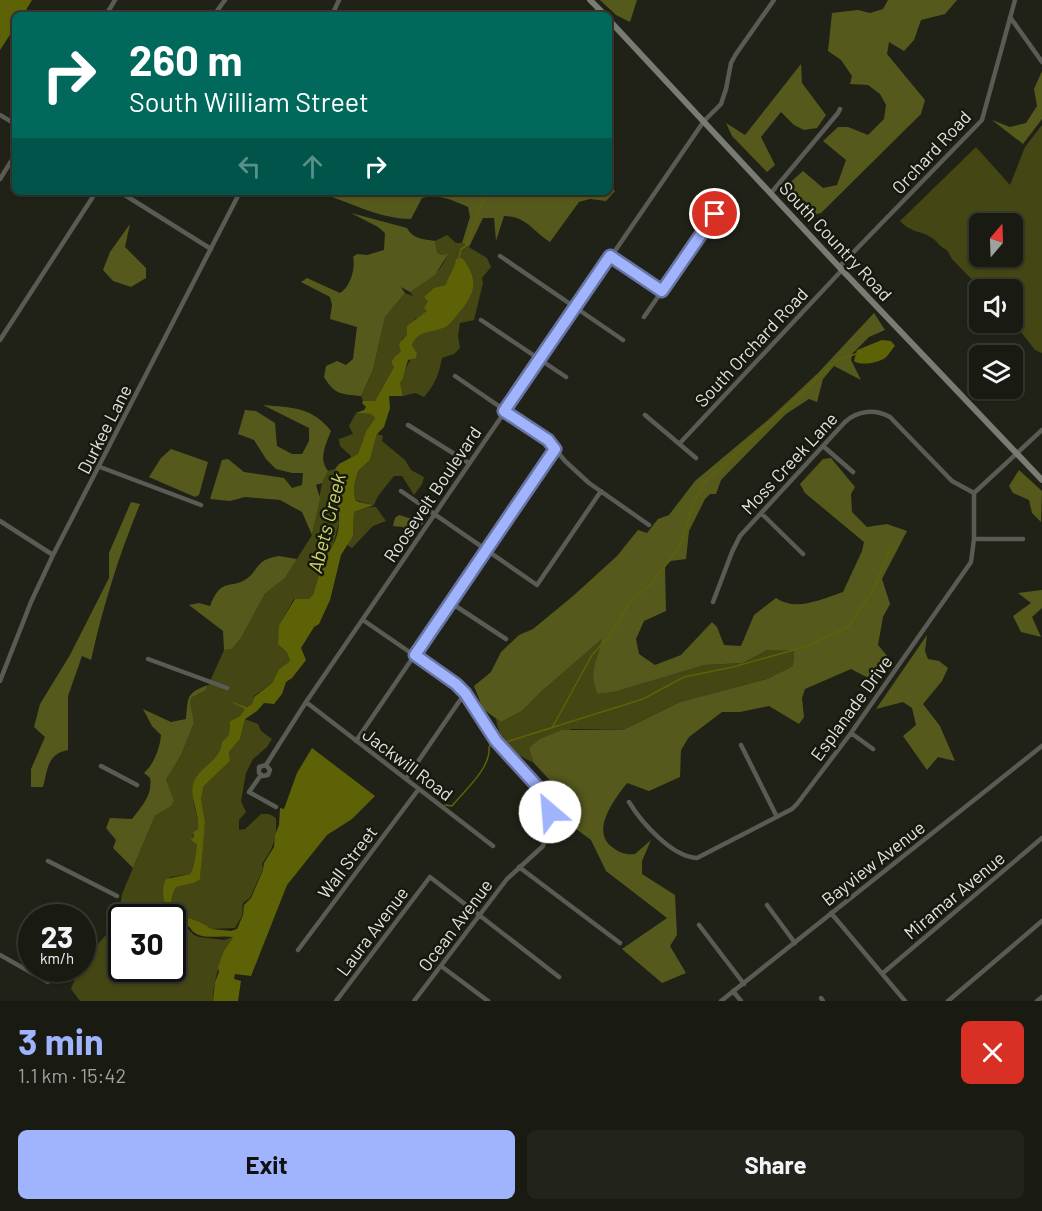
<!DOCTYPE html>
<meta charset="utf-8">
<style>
:root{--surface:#191a11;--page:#22231a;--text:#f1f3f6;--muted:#9fa19f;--line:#373831;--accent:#a0b3fd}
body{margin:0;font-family:Barlow,sans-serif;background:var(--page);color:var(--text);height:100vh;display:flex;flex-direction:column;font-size:22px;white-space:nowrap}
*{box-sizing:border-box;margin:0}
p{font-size:20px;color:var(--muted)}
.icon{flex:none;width:33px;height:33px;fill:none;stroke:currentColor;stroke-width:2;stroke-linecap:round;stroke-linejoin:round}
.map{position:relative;height:1001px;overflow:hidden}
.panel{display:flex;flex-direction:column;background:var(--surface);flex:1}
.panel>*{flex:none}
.guide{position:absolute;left:12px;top:12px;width:600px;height:183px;border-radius:9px;box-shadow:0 2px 4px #0004,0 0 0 2px var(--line);background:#00695c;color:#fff;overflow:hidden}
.needle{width:39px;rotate:19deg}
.controls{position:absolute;left:969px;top:213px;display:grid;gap:12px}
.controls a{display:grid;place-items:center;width:54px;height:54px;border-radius:9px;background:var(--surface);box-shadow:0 2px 4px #0004,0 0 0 2px var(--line);font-size:30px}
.speed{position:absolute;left:18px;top:904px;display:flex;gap:12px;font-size:30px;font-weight:700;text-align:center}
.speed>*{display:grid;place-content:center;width:78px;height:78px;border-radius:50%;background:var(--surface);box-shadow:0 2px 4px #0004,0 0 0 2px var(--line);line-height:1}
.speed small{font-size:15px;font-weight:400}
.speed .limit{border:3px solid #111;border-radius:9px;background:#fff;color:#111}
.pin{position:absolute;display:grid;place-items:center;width:51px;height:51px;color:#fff;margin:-26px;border:3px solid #fff;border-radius:50%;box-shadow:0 2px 6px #0007}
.me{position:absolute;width:66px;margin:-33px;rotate:333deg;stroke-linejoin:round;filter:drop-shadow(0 0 4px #0008)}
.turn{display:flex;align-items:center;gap:21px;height:126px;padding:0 18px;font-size:27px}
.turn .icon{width:78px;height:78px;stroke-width:2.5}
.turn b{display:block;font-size:42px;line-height:51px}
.lanes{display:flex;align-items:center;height:57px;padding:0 18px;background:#0003;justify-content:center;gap:30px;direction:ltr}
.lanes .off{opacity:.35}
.round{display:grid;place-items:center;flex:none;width:63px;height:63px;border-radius:9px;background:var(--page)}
.summary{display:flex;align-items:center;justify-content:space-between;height:102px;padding:0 18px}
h1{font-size:36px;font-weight:700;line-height:45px;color:var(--accent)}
.primary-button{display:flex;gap:12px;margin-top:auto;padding:12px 18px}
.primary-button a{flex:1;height:69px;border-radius:9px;background:var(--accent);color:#111;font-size:24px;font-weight:700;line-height:69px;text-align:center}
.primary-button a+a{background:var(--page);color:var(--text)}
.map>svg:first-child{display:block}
</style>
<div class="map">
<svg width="1042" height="1001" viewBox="0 0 1042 1001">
<rect width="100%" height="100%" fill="#212217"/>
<path fill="#444613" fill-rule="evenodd" d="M1042 125V353L1035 350 1013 322 1012 290 981 289 952 259 947 250C940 247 938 242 932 238 921 230 913 234 900 221L976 147 1010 185 1025 147ZM980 224H1012V256H980Z
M447 235 456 243H462L487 258 491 267 482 278 483 283 474 320 460 323 458 336 460 348 454 354 442 358C439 374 435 385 424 397L415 393 403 396 400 383C406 371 406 362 417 353L412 345 428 310 423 316 415 319 407 334 402 339V352L395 356 391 362 394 367 375 401H363L361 396 373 370 385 317 405 293 413 296 410 292C427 276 437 280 448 254L443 255 436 253 435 241Z
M356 413 371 414 375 418 366 431 358 454 350 460 351 456 340 446 339 439 353 434 349 426Z
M377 434 383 436 382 441 405 460 411 470 424 477 422 484 414 495 402 476H394L378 496 374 505 355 500 354 486 358 471 370 460Z
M335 469 338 471 339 490H333L338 494 336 504 339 523 334 542 330 554 317 564 320 571 313 595 309 599H294L279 625 281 648 287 653 290 661 279 669 272 683 254 696 252 704 247 707 236 704 246 709 240 716 230 721 229 736 222 750 215 760 198 775 193 800 199 824 198 829 193 832V837L190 839 197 845C195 854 195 867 190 874L170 877C164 892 161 904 171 918H122V969H172L173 920 183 924 194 935 199 937 224 940 233 937C222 954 213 980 213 1001H80L71 989 79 969H82L83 961C95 950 103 935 117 925L122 894 155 816 170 807 166 780 181 755 194 723 189 703 191 698 206 690 224 650 232 649 241 638 265 594 285 578 312 535 322 483 328 471Z
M370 507H376L386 521 373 526 352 548 347 545 353 535 354 512Z
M603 638 598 694 614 692 705 665 743 663 767 650H794L793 666 767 679 680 702 623 730 572 729 529 748 533 762C512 754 499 741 496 718L501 722 522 711 543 690Z
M245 719 258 724 261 731 272 739 267 747 253 759 246 773 241 801 246 812 239 820V830L245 829 261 814H269L276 818C277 838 274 847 262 864L263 869 250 898 243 903 242 916 235 928 211 929C195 914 159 920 176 887L194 883 201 872 200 862 205 822 201 798 204 786 230 761 229 752 240 739Z"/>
<path fill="#56591c" d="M600 0H637L630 22 616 15Z
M888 0H957L945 14 921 20 914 40 904 51 889 42 887 54 925 100 921 114 821 213 810 216 797 203 786 186 803 171 823 188 837 185 846 160 823 141 838 127H848L868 135 884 119 886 105 880 94 868 85 850 84 852 76 841 60 828 51 832 13 858 10 870 13 883 9Z
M801 64 802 83 826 115 817 128 804 130 794 125 781 112 761 137 775 165 767 172 732 136 726 123 745 135Z
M1042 71V119L1023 144 992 120 1010 127 1026 123 1037 106 1034 89Z
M609 185 615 191 606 201 590 199 579 202 550 242C532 231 528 217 504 216L496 241 494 218H483L469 247 462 243 470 217 468 207C453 200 439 194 422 198L411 219C384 219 357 206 332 197L335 192H609Z
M351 213 407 228C413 239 423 239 435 241L437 253 443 255 449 253 435 275 410 292 401 287 405 293 385 317 373 370 361 396C341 394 335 395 324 377L326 366 337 361 346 365 353 359 357 327 330 319 332 305 330 297 301 282 307 278 340 293C350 287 356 268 353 257L357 254 367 255 384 250 385 233 378 227Z
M130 224 125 247 146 268V278L131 287 113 281 103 270 110 252Z
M874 313 885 330 869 337 852 354 851 360 861 380 834 366 823 379 817 402 809 399 786 414 721 480 716 494H710L705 499 689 531 686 559 671 561 665 566 666 611 644 621 636 639 639 654 655 665 681 655 712 622 717 627 724 645 741 646 754 615 776 598C797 612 821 599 843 592L862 551 864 542 805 493 800 484 823 459 831 458 855 487 851 494 852 512 867 527 887 524 907 531 882 579 890 604 883 617 878 645 893 663 876 682 851 669 805 689 802 698 804 717 799 724 769 706 740 712H722L689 737 681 750 680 777 649 791 627 783C615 799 590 830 612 847 620 853 625 855 635 854L651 840 642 861V874L675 895 677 935 670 946 686 973 662 983 622 949 667 918 606 871 591 840 572 826 567 799 533 762 529 748 540 739 562 730H623L680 702 767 679 793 666 794 650H767L743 663 705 665 614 692 598 694C587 673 599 658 602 639L543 690 522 711 501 722 483 709 474 686 491 672 501 652 519 635 533 629 573 596 617 556 638 530 647 533 658 519 669 515 695 481 768 420 818 373Z
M263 405C292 408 311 406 331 431 326 444 318 459 328 471L322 483 316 485 320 498 312 535 302 512 280 500 245 497 230 501 210 499 222 460 228 459 244 472 284 478 292 488 302 485 303 473H292L276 469 266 459 254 440 238 434 245 410 256 411 275 423 277 446 292 454H302L309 441V428Z
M171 449 208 462 199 495 195 497 149 477 161 458Z
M1019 470 1042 491 1041 522 1032 513 1029 500 1013 493 1009 486Z
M131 502 140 504C119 555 103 606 91 660L82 656 68 696V750C47 754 48 769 43 787H31V769L45 737 34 727 40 704 70 655 109 578V553Z
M399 515 412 519 426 520 410 539 403 527 393 526 395 518Z
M279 556 297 559 285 578 265 594 241 638 232 649 224 650 223 631 189 605 199 603 210 606C222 575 232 591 249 577 254 573 256 567 261 563 265 559 273 557 279 556Z
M1042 590V608L1032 617 1041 637 1021 632 1013 616 1031 603 1018 593Z
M927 635 925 651 928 659 939 661 948 668 942 681 923 704 940 726 955 761 938 757 927 770 903 736 916 725 912 708 903 702 876 709Z
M208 685 206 690 191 698 190 703 194 723 181 755 166 780 174 801 170 807 155 816 133 868 113 848 116 840 106 828 110 818 132 819C142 806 153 795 150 778L144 773C154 764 160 748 161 735L152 726 143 709 171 722 186 719C188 697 186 693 208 685Z"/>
<path fill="#5e6206" d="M0 0H32L23 15H15V27L0 50Z
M462 258C480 280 475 295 457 315 453 320 449 326 443 328 430 333 418 330 412 345L417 353 416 358 408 360 403 378 400 383 403 396H389L390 408 384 427 377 434 370 460 358 471 354 486 355 500 359 502 374 505 354 512 353 536 341 555 330 600 319 624 314 627 301 648 306 660 292 678 286 682 282 694 274 704 264 703 257 711 245 719 240 739 229 752 230 761 204 786 201 798 205 822 200 879 194 883 176 887C159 920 195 914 211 929L231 931 237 929 243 915 244 905 251 898 263 870 264 863 274 847 275 835 279 825 280 808 284 809 297 773 312 748 375 796 352 819 327 835 287 885 251 976 235 974 234 979 241 981 238 1001H213L215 982 219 972 218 967 224 951 233 937C221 935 210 939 199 935 188 931 193 923 174 921 166 911 159 894 166 879L190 874C195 867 195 854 197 845L190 839 194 837 193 832 198 829C200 814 190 800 193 785 197 767 221 762 222 742L229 735 230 721 240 716 245 709 229 701 247 707 252 704 254 697 272 683 279 669 290 661 287 653 278 644 279 625 295 599H309L313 595 320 571 317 564C330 554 338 540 339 523 340 513 336 504 338 494L331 490H339L338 472 335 469 339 464 358 454 366 431 375 418 371 414 356 413 364 410 366 407 362 403 363 401H375L394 367 391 362 395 356 401 352 399 344 407 334V326L427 311 424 308 428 301 424 297 434 288 446 285C447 278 455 269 456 259Z
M882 340 891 341 895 346C892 349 888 356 885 358 877 363 861 366 854 361L857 350Z"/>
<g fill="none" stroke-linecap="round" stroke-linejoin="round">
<path stroke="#5e6206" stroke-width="1.5" d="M459 258 461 249 466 246 483 200 489 192
M552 728 592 655 611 634 630 602 652 583 679 548 693 504 704 483 837 360 856 354
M506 742 643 699 684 677 733 667 808 646 848 627 872 592 891 548
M445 805 452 806C465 790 491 768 489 747L493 743"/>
<path stroke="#5a5b55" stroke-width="4.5" d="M106 15 115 0
M214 15 225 0
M332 15 339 0
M1010 17 1042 62
M0 115 15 124
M0 179 15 155
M120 192 211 249
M771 193 838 113 840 109
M500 256 623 340
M610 256 662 291
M839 267 982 120 1015 0
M644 317 728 195
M481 320 566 377
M0 340 96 192
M455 376 548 440 565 461 589 483 649 525
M645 415 696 458
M408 425 469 463
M680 443 842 270
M823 446 853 472
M100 467 201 505
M401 491 537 585 601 491
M761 513 803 554
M0 521 53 555
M974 539H1023
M713 602 732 552 740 536 845 422C858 410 875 409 890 417L952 481 974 493
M451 603 506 639
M363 620 456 684 465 693 496 741 538 786 548 804 550 812V821L543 846 507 879 414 1001
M148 659 227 688
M0 681 31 602 53 555 240 192
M306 702 493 846
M851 733 873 749
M356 741 555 449
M741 745 777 817
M266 765 270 770 268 775 263 776 259 773V767L266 765 306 702 704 121 721 104 726 89 731 63 736 54 774 0
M101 766 137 785
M261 775 249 792 276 807
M406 779 465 693
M629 802C641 822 672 857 697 858L792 809 797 804 851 733 971 562 974 539V493L1042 430
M48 861 117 896
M519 867 620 943
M767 905 795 943
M831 913 905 1001
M699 925 744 984
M298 950 418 790
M0 955 48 982
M441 966 488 1001
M883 973 1042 838
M733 991 741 1001
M821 998 823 1001
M336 1001 430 877 559 977
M721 1001 1042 746
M948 1001 1042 921
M1037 1001 1042 997"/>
<path stroke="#7a7b73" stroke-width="6" d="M590 0 605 15
M609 20 842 270 1042 480"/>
</g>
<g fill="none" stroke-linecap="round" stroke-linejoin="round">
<defs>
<path id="route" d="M550 812 537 786 496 741 465 693 456 684 415 655 555 449 548 440 504 411 610 256 662 291 715 214"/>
</defs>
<use href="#route" stroke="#6874a4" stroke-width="15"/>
<use href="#route" stroke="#a0b3fd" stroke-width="10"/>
</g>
<g text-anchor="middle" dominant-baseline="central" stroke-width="5" stroke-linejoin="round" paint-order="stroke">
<g font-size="18" fill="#e3e4dd" stroke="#17180e">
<text transform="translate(931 152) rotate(-47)">Orchard Road</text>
<text transform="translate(836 241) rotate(47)">South Country Road</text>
<text transform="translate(751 347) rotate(-47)">South Orchard Road</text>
<text transform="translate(104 429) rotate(-63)">Durkee Lane</text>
<text transform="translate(789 463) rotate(-47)">Moss Creek Lane</text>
<text transform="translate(432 494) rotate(-56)">Roosevelt Boulevard</text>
<text transform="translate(851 708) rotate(-54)">Esplanade Drive</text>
<text transform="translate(408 764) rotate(37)">Jackwill Road</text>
<text transform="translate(347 862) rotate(-53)">Wall Street</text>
<text transform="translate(873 863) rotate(-38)">Bayview Avenue</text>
<text transform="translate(954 895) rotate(-40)">Miramar Avenue</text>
<text transform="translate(455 925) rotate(-53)">Ocean Avenue</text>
<text transform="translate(372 931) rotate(-53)">Laura Avenue</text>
</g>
<g font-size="20" font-style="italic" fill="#cfd669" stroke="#17180e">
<text transform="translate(326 523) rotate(-76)">Abets Creek</text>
</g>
</g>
</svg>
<div class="controls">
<a><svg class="needle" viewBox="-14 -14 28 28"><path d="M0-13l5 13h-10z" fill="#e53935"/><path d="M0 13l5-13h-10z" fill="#9fa19f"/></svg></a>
<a><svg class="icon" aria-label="sound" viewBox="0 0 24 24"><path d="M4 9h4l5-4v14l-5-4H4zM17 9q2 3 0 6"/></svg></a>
<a><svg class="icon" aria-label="layers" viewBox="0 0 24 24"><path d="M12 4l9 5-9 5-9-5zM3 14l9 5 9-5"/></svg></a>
</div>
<div class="speed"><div>23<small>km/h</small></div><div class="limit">30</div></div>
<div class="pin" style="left:715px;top:214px;background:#d93025"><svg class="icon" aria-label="arrive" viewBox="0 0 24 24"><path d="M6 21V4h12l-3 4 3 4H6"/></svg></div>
<svg class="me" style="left:550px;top:812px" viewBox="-20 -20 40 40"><circle r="19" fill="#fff"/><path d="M0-13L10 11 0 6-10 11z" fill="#a0b3fd"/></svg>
<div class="guide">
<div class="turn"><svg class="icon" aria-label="right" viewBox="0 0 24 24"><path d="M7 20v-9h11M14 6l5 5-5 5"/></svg><div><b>260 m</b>South William Street</div></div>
<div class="lanes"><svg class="icon off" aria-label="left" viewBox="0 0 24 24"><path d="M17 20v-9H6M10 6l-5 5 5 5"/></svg><svg class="icon off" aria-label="ahead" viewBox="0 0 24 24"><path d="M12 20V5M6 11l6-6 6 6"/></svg><svg class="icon" aria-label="right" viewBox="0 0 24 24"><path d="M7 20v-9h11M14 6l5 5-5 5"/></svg></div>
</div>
</div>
<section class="panel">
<div class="summary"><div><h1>3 min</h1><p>1.1 km · 15:42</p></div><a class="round" style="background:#d93025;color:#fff"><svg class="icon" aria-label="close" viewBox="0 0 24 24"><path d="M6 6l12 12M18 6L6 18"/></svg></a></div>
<div class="primary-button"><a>Exit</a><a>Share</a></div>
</section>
